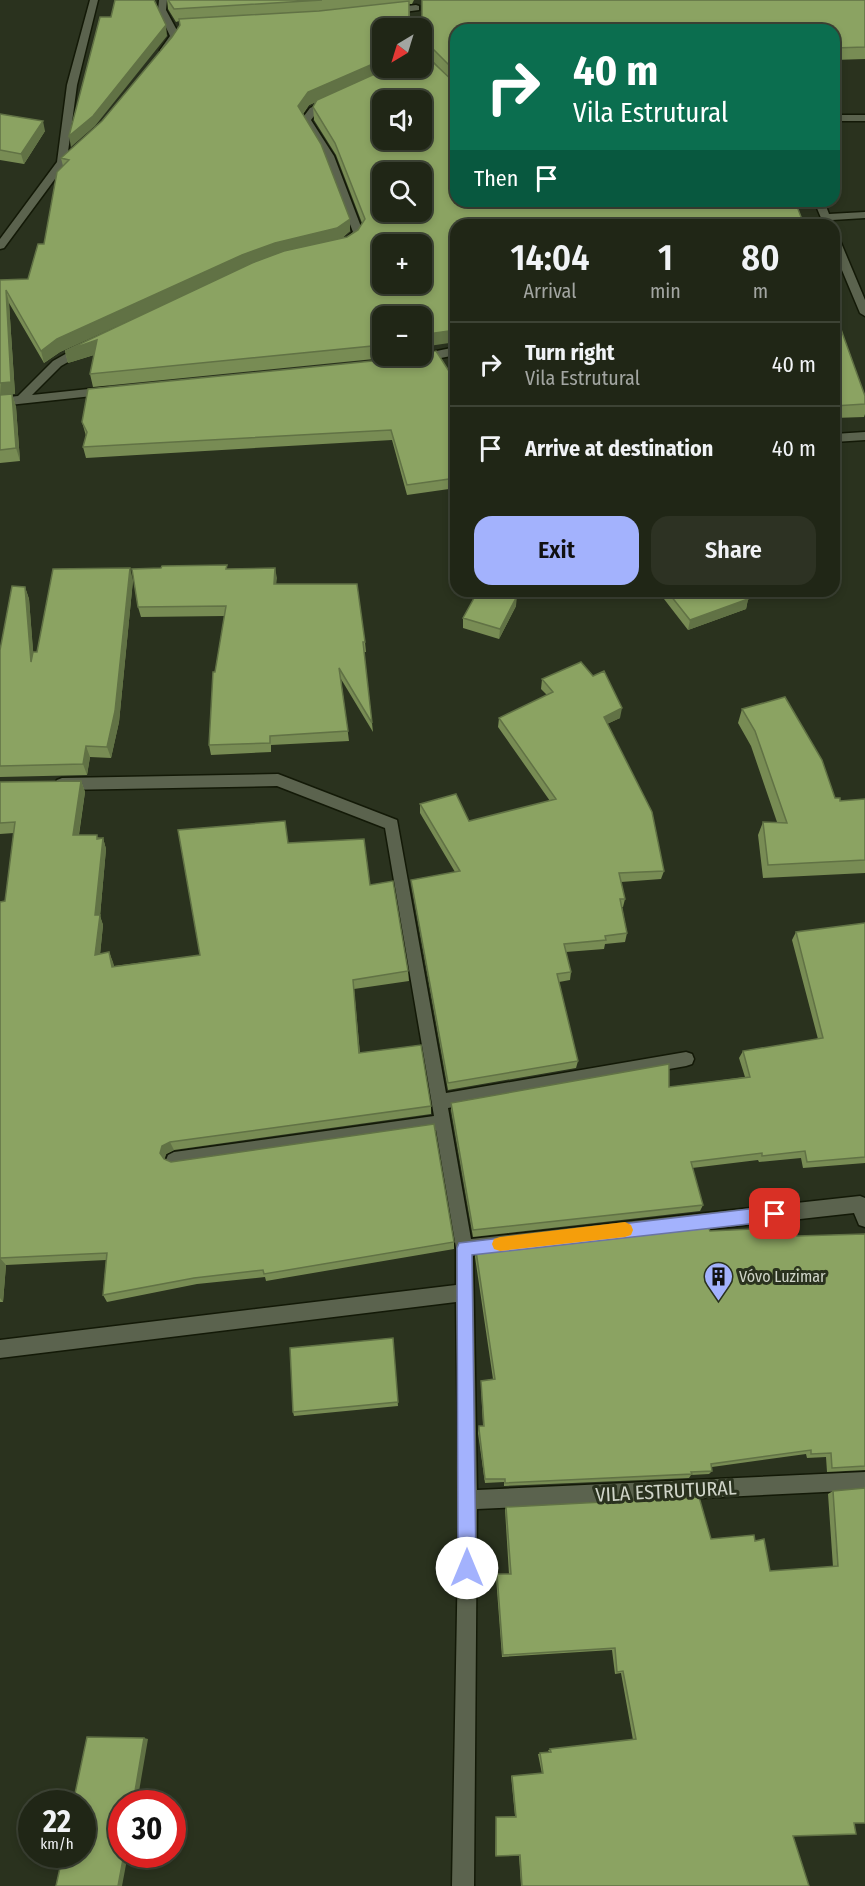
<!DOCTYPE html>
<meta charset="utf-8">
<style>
:root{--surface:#202616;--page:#2d3223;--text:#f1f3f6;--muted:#a2a5a1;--line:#3d4335;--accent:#a3b2fd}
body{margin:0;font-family:"Fira Sans Condensed",sans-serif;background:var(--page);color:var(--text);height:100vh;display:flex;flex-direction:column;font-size:22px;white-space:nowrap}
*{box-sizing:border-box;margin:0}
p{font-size:20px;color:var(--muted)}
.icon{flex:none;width:33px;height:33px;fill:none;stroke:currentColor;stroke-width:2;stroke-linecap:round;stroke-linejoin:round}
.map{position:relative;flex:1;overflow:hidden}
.sheet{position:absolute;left:450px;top:219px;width:390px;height:378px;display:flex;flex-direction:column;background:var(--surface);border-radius:18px;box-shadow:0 3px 9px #0003,0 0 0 2px var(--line)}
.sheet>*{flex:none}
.hud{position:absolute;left:450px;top:24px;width:390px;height:183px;border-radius:18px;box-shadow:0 3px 9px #0003,0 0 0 2px var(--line);background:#0b6e4f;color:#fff;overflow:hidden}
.needle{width:39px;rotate:218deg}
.buttons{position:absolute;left:372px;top:18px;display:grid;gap:12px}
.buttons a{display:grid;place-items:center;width:60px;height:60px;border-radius:12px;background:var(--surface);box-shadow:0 3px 9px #0003,0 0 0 2px var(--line);font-size:30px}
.speed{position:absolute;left:18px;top:1790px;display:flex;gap:12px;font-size:30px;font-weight:700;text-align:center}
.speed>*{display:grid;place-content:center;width:78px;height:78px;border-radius:50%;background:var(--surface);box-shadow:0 3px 9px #0003,0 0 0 2px var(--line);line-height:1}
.speed small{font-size:15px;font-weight:400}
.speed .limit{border:9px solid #d22;background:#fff;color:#111}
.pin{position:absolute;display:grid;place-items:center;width:51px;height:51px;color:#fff;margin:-26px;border-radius:12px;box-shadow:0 3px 9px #0006}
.me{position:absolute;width:66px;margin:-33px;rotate:0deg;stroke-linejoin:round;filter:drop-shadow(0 0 4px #0008)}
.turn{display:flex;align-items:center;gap:21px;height:126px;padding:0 24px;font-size:27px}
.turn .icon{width:78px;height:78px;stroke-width:2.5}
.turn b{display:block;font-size:42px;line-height:51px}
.then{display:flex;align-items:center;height:57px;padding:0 24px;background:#0003;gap:12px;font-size:22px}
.eta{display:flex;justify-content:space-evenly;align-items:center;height:102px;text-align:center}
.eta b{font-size:36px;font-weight:600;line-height:42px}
.action{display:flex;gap:12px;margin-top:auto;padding:12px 24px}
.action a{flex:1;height:69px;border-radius:18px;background:var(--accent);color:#111;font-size:24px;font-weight:600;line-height:69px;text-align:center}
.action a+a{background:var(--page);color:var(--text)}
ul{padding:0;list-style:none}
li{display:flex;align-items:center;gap:18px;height:84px;padding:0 24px;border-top:2px solid var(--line)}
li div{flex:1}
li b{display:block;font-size:22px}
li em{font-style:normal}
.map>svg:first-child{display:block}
</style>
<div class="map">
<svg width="865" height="1886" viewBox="0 0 865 1886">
<rect width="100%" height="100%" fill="#2a321e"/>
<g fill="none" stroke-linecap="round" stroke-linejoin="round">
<defs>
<path id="service" d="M834 115H865V121H834Z
M814 201H824L829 214 865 212V218L832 220 834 225H824Z
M834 235 839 238 865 300V316L860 313 834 251Z
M865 432V440L834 442V434Z"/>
<path id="minor" d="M90 0H98L77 85 68 152 76 148 81 151 66 164 4 248 0 249V239L57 162 67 85Z
M159 0H167L166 10 180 36 168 52 165 53 160 50 170 36 158 10Z
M416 5 419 6V10L389 14 385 11 389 8Z
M332 98 337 101 335 103 317 112 311 120 334 156 363 232 357 241 346 246 341 243 353 232 324 156 301 120 310 108Z
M85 343 91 347 89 350 61 366 32 395 107 387 111 388V394L0 406V398L18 396 53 361Z
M456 347V355L421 362 415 358 422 354Z
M278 774 397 820 446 1093 686 1052 692 1054 694 1059 692 1064 686 1066 448 1108 471 1239 860 1196 865 1198V1227L859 1225 854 1213 473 1255 477 1490 865 1472V1490L477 1509 474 1886H452L459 1500 456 1302 0 1358V1340L456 1285V1248L436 1130 174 1168 168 1165 166 1160 168 1155 174 1152 434 1116 385 828 277 786 62 790 57 788 55 784 57 780 62 778Z"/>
</defs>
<use href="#service" stroke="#131907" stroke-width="3"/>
<use href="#minor" stroke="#131907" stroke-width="3"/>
<use href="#service" fill="#5b634e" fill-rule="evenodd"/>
<use href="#minor" fill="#5b634e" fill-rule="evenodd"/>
</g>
<path fill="#788c54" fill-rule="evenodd" d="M167 0H414L412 4H409L410 17 420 18 865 0V59L834 60V30H456V225L429 346V350L422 352V316H382V356H404L93 387 90 374 94 355 68 363 65 351 173 300 60 352 44 363 9 303 15 394H12L16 407 20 461 0 463V280L28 279 44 244 63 166 61 158 102 121 172 37 180 26 179 21 176 22 168 9ZM422 28V68H382ZM422 52H424L451 80ZM316 102 313 107 314 120 336 155 362 223 358 230 347 237 342 238 350 231V219L303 114 309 105Z
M0 114 45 131 24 164 0 160Z
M834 310 865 396V414L864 417 834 418Z
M456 382V488L407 495 392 440 86 458 83 447 86 436 82 422Z
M227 565V569L275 568 276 584 365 642 366 652H364L373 732 341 679 349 741 271 745V752L211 755 209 745 215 672 225 616 141 617 138 607 161 568Z
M133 580 119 722 111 758 90 757 87 775 0 777V650L25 587 29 599 33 652H37Z
M665 591H741L748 599 746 609 688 630 664 599Z
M516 606 499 639 463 628V618Z
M542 679 620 718 607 724 664 871 661 879 621 882 625 899 623 907H622L627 933 625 942 605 944 604 949 566 952 571 972 570 980 559 982 578 1061 576 1068 448 1090 412 888 411 880 455 872 420 813V804L469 821 550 801 498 727 499 718 547 695 541 689Z
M742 709 835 798 840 801 865 799V873L763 878 758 835 763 822H777L751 746 738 723Z
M81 781 85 792 79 835 103 838 106 849 100 916 103 925 100 954 109 952 114 966 200 955 288 843 370 885 408 971 409 981 354 989 360 1053 431 1106V1114L174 1150 166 1154 164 1159 171 1162 454 1242V1249L266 1281 265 1277 197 1284 107 1302 103 1295 106 1260 6 1265 3 1302H0V902L5 901 14 833 0 834V782Z
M865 923V1163L803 1168 801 1158 759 1162 758 1160 692 1168 703 1205 700 1211 473 1237 451 1110V1103L669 1087 745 1077 739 1058 743 1051 818 1039 792 940 796 932Z
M710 1231 797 1236 865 1234V1470L827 1472 826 1457 807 1458 806 1454 712 1467V1471L709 1474 691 1475 689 1478 504 1486V1482L485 1483 478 1433 479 1426H483L481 1386V1381L493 1379 475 1257 476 1251Z
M393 1338 398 1406 294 1416 293 1412Z
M833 1491 854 1823 793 1836 809 1886H521L519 1856H496L495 1855 496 1817 515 1816 511 1776 542 1774 538 1754 549 1752 548 1750 633 1740 621 1673 615 1674 612 1650 502 1657 496 1577 497 1574H509L505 1510 506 1507 711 1539 755 1541 770 1571 833 1567 828 1494Z"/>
<path fill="#617245" d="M166 25 167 36 95 126 71 147 69 136Z
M382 60V68H395L309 105 299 119 298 106 308 92Z
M43 121 45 131 24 164 21 154Z
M350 219V231L338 241 244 268 60 352 44 363 41 351 57 339 242 255 275 243Z
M6 290 9 303 15 394H12L16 407 20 461 0 396Z
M456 330V342L429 346V350L422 352V339L427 334Z
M97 340 100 353 68 363 65 351Z
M130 568 133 580 119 722 111 758 107 747Z
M275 568 277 578 275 594 274 584Z
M25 587 29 599 35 674 31 662Z
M517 596 516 606 499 639 500 629Z
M748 599 746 609 688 630 690 620Z
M622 708 620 718 602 726 604 717Z
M86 746 90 757 87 775 83 764Z
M81 781 85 792 77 846 73 835Z
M103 838 106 849 100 916 103 925 99 965 95 955V915Z
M109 952 113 962 116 976 112 967Z
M170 1142 174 1150 166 1154 164 1161 160 1153 162 1146Z
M0 1258 6 1265 3 1302 0 1298Z
M144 1738 148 1739 137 1803H133Z
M124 1854H128L122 1886H118Z"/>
<path fill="#8ba362" stroke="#617245" stroke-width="1.5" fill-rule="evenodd" d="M115 0H154L166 25 93 116 69 136 100 17H111Z
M168 0H322L174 9Z
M422 0H865V47L834 48V30H456V72L424 40H422V28H382V60L308 92 298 106 321 144 350 219 337 228 275 243 242 255 57 339 41 351 6 290 11 382 0 383V280L28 279 38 244H44L57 172 69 160 61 158 102 121 172 37 180 25 179 19 319 11 409 1V17L420 18 422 16Z
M422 52 456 84V201H553L554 202 562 201H795L804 225H456V330L427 334 429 338 422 339V316H382V345L90 374 97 340 65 351 252 263 284 251 347 237 358 230 365 219 335 143 313 107 317 100 388 68H422ZM382 100H422V140H382ZM382 172H422V212H382ZM382 244H422V284H382Z
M0 114 43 121 21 154 0 150Z
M834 310 865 396V404L834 406Z
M436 351 456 382V478L407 485 391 430 83 447 87 432 82 422 88 389 403 358 414 356H422V354Z
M12 394 16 448 0 450V395Z
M227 565 226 569 275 568 274 584H357L365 642H363L372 723 339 668 348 731 270 736V743L209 745 213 672H215L226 606 138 607 132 569 161 568 162 566Z
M130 568 115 711 107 747 86 746 83 764 0 766V650L12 586 25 587 31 662 33 652H37L53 569Z
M478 591H516L517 596 500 629 463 618Z
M667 591H741L748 599 690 620Z
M581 662 593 676 604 671 622 708 604 717 652 812 664 871 619 873 625 899H620L627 933 605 936 606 940 564 944 571 972 557 974 578 1061 448 1083 411 880 460 871 420 804 456 794 469 821 556 799 499 718 553 692 542 679Z
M785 697 822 760 835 798H840V801L865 799V860L768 865 763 822 787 823 755 731 742 709Z
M81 781 73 835H97V839L103 838 95 915H100L95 955 109 952 112 967 200 955 178 830 285 821 288 843 364 839 370 885 393 881 408 971 353 980 359 1053 421 1045 431 1106 170 1142 162 1146 160 1153 164 1159 171 1162 434 1124 454 1242 264 1274 263 1270 194 1278 103 1295 107 1253 0 1258V902L5 901 15 822 0 823V782Z
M865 923V1157L807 1162 805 1151 762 1156V1153L691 1162 703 1205 473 1230 451 1103 669 1064V1087L750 1077 743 1051 823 1038 796 932Z
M708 1226 710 1231 796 1227 797 1236 865 1234V1466L832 1468 831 1453 811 1454V1450L711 1464 712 1471 691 1472 692 1474 505 1483V1479H485L479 1429V1426H484L481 1381 495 1379 476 1251Z
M393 1338 398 1402 293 1412 290 1348Z
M865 1488V1823H854L856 1834 793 1836 809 1886H522L520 1855 496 1856V1817H516L512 1776 543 1773 540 1753 551 1752 550 1749 636 1739 623 1671 617 1672 615 1648 503 1655 497 1574H511L506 1507 699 1497 711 1539 754 1535 755 1541 764 1539 770 1571 838 1566 833 1491Z
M87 1737 144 1738 133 1803H122V1854H124L118 1886H56L63 1854H82V1803H73Z"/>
<path fill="#a3b2fd" stroke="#6a74a4" stroke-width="1.5" d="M775 1206 781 1208 783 1214 781 1219 775 1221 472 1255 476 1568 473 1574 467 1577 461 1574 458 1568 457 1248 459 1243Z"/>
<path fill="#f59e0b" d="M625 1222 631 1225 633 1230 631 1235 625 1237 500 1251 494 1249 492 1244 494 1239 500 1237Z"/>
<defs>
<symbol id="building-pin" viewBox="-11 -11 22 30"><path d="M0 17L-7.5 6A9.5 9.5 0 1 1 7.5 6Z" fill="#a3b2fd" stroke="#2a321e"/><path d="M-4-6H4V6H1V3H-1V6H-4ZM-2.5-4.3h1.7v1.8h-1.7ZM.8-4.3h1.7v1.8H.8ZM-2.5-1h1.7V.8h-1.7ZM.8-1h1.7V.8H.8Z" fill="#111"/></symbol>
</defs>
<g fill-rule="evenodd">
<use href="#building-pin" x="702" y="1260" width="33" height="45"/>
</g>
<g text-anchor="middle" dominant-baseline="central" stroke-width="6" stroke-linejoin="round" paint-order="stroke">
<g font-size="16" fill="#d0d5c9" stroke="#2a321e" text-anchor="start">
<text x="739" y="1276">Vóvo Luzimar</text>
</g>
<g font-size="20" fill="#d0d5c9" stroke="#2a321e">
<text transform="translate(666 1491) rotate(-3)">VILA ESTRUTURAL</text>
</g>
</g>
</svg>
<div class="buttons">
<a><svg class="needle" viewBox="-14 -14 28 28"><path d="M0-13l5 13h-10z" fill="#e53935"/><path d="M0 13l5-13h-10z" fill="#a2a5a1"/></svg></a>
<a><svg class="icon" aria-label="sound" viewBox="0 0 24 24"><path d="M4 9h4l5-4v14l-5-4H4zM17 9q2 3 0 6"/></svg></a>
<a><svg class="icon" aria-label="search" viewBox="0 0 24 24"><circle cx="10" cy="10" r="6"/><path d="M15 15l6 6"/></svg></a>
<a>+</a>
<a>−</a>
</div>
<div class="speed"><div>22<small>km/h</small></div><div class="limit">30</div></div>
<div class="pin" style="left:775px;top:1214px;background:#d93025"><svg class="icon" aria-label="arrive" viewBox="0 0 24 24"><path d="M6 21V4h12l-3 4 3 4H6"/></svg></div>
<svg class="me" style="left:467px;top:1568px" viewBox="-20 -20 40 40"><circle r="19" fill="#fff"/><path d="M0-13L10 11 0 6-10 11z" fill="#a3b2fd"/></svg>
<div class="hud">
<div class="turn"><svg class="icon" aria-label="right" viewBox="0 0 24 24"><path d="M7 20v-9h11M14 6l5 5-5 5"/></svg><div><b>40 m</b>Vila Estrutural</div></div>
<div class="then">Then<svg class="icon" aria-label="arrive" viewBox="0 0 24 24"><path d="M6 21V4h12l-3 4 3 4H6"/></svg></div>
</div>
<section class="sheet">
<div class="eta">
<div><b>14:04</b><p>Arrival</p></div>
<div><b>1</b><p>min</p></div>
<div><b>80</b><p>m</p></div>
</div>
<ul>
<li><svg class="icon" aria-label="right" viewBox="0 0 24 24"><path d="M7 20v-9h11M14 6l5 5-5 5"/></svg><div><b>Turn right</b><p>Vila Estrutural</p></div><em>40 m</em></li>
<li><svg class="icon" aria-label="arrive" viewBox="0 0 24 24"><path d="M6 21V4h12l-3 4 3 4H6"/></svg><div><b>Arrive at destination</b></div><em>40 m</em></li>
</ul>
<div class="action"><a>Exit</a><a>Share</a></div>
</section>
</div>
